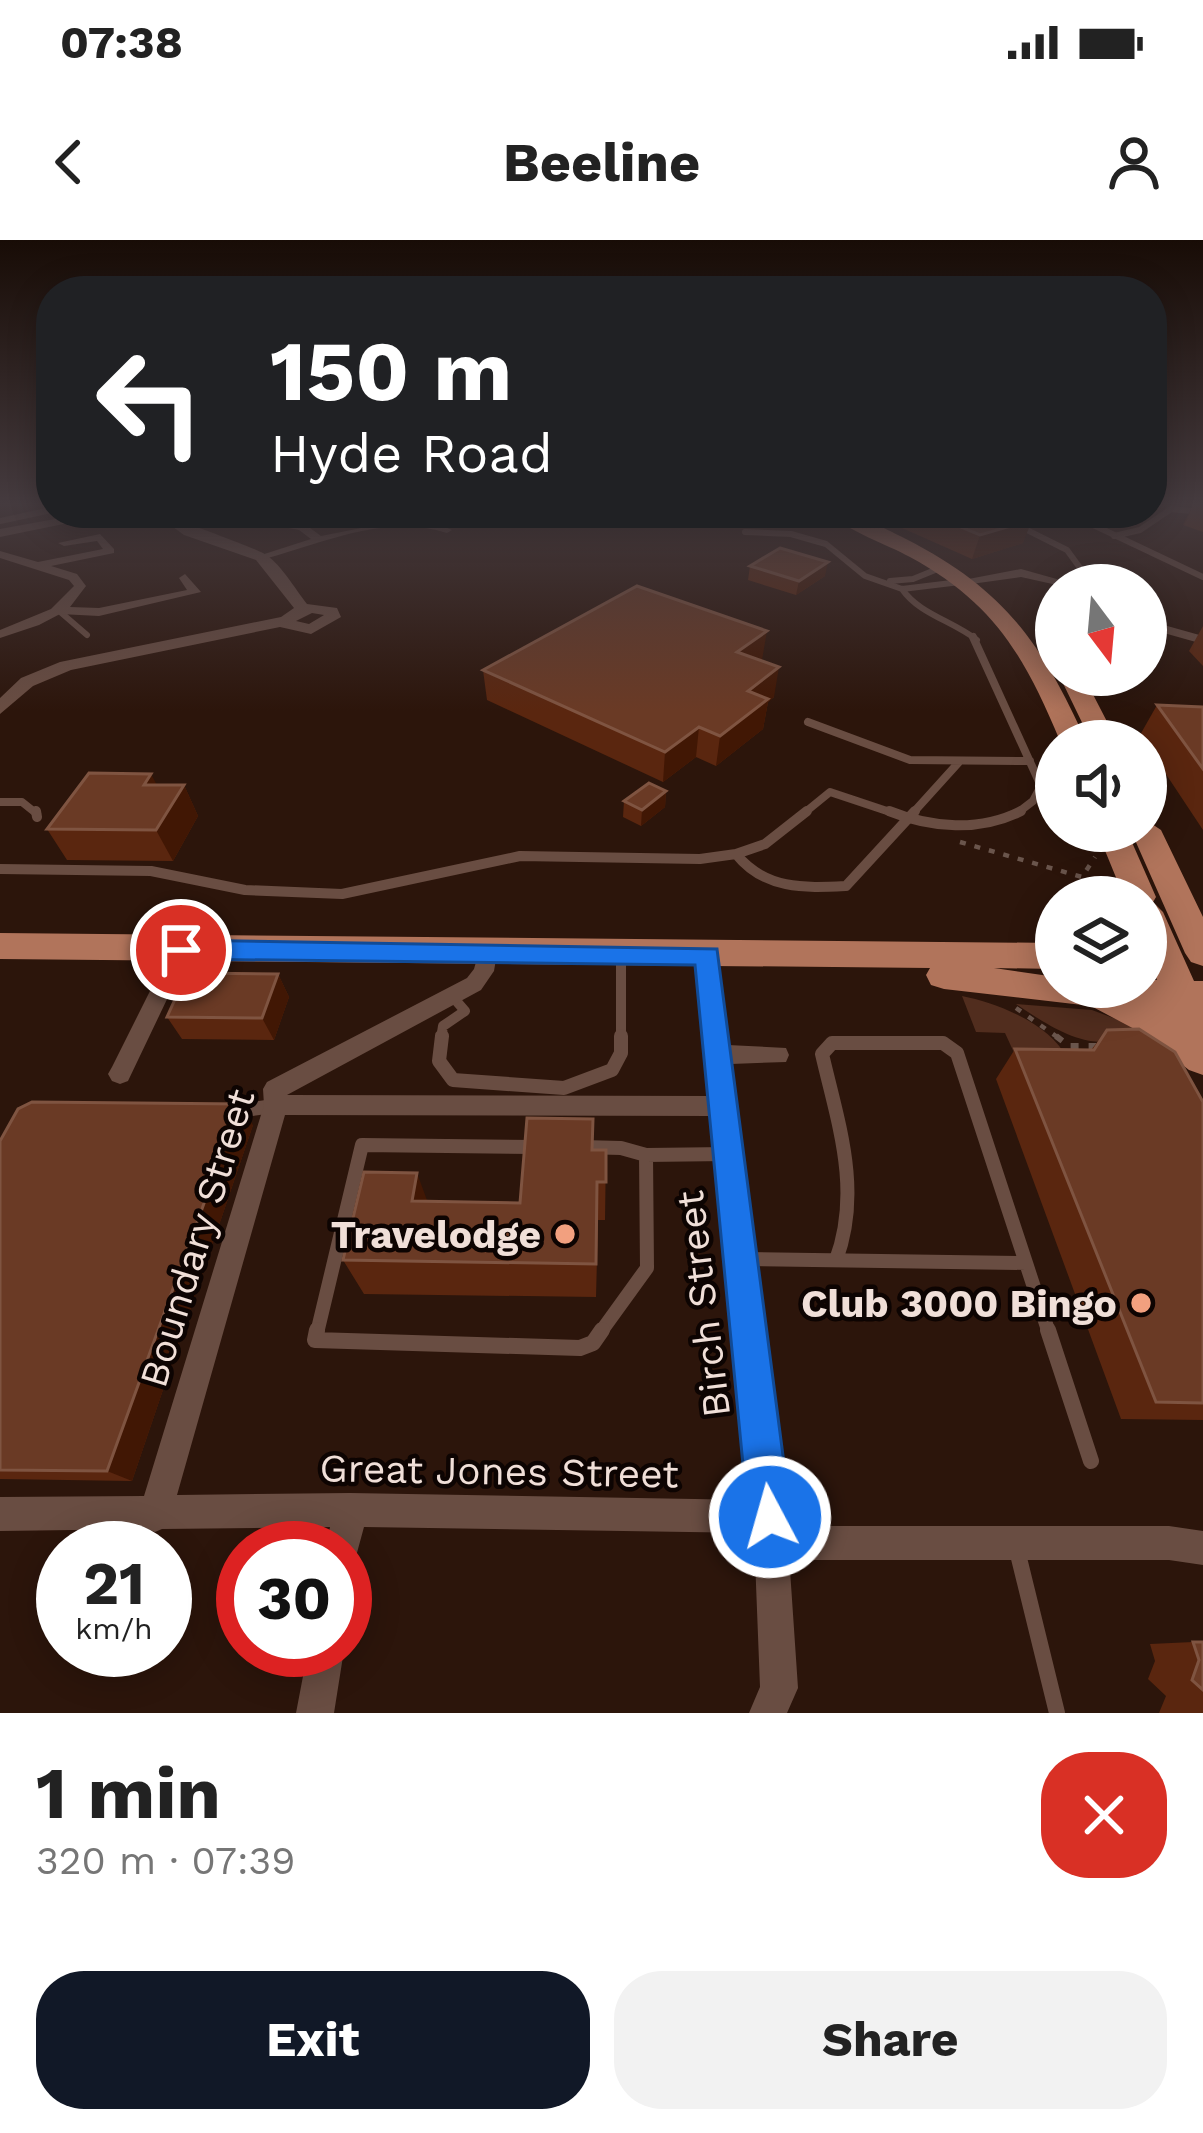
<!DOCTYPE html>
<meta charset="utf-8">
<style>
:root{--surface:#fff;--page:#f2f2f2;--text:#222;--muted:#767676;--accent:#111827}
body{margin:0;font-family:"Work Sans",sans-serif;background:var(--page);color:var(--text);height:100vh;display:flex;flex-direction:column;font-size:45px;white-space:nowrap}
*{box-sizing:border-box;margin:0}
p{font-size:39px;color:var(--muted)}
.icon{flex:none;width:66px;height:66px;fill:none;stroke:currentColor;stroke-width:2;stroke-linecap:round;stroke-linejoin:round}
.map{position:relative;height:1473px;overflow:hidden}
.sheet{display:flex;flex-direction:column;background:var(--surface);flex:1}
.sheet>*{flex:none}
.banner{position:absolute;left:36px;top:36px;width:1131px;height:252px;border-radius:48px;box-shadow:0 6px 30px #0003;background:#202124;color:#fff;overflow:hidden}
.needle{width:78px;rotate:164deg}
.tools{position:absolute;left:1035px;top:324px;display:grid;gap:24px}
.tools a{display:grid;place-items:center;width:132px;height:132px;border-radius:50%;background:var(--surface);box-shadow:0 6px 30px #0003;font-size:60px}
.speed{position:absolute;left:36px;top:1281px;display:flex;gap:24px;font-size:60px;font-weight:700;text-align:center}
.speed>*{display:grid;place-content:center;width:156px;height:156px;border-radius:50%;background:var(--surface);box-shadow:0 6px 30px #0003;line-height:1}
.speed small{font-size:30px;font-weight:400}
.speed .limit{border:18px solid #d22;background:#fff;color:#111}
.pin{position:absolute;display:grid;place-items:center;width:102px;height:102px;color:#fff;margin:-51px;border:6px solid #fff;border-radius:50%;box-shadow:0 3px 12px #0007}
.me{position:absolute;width:132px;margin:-66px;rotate:354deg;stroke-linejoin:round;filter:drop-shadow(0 0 9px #0008)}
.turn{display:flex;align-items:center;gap:42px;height:252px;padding:0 36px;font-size:54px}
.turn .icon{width:156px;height:156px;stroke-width:2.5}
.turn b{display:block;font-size:84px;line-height:102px}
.round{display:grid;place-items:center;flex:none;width:126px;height:126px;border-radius:48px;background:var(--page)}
.head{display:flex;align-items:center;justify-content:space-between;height:204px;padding:0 36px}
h1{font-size:72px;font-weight:700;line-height:90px}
.action{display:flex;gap:24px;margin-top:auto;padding:24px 36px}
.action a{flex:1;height:138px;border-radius:48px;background:var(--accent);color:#fff;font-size:48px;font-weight:700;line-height:138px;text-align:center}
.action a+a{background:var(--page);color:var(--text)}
.status{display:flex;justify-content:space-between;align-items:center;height:84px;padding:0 60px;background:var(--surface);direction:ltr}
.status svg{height:33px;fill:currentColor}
header{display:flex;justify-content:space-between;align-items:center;height:156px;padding:0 36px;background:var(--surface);font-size:54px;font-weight:700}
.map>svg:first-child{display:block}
</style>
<div class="status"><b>07:38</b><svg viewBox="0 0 49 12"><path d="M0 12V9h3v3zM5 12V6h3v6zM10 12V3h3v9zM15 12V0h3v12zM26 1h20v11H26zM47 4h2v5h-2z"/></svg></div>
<header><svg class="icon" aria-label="back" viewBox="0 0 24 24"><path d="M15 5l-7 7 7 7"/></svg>Beeline<svg class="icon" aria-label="person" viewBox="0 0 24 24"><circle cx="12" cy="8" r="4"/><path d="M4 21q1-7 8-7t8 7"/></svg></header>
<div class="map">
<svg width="1203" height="1473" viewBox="0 0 1203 1473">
<rect width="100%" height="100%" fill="#2c150b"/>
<path fill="#512d1e" d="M962 756C998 763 1050 784 1067 818L1016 817 1005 793 976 792Z
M1016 764 1092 770 1140 788C1099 821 1052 788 1016 764Z"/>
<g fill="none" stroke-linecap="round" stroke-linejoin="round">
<path stroke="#6a554c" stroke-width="3" stroke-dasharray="3 4.5" stroke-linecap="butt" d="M782 273 808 283"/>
<path stroke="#6a554c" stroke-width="4.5" stroke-dasharray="6 9" stroke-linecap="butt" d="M960 602 1082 637 1095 617
M1016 768 1060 799"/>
<path stroke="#6a554c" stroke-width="6" stroke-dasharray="8 10" stroke-linecap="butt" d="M1056 796 1069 806H1100"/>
<path stroke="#694d42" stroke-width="6" d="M993 273 1067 310 1083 332 1065 342
M1068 273 1203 337
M0 281 51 270
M745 292 791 294 826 304 865 336 902 349 960 342
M1114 296 1140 290 1171 269 1203 272
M890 341 913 339 940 328
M902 349C919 374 953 381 977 400
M58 370 87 395"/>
<path stroke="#694d42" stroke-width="8" d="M973 397 1041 546 1033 561 1016 574
M808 482 910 520 1030 521
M0 562H22L37 574
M803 574 830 552 896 574
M912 574 959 522"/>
<path stroke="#694d42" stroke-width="10" d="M36 571 37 577
M889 571C931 588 980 592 1021 571
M736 614C765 650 804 648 846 646L915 571
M0 629 151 631 245 650 342 654 520 616 700 619 736 614 765 604 807 571
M621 714V799
M441 799 443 786 465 771 452 756"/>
<path stroke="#694d42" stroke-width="14" d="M442 796 439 821 453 840 564 848 612 830 621 813V796
M232 872 273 866
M582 907 621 908 646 915
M744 1019 1026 1023 957 813 943 803H832L822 814C838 883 862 950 836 1020
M1026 1023 1049 1093
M317 1093 362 905 534 907
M600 1093 647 1028 646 915 727 914"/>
<path stroke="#694d42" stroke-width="16" d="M317 1090 315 1100 580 1108 593 1103 602 1090
M1048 1090 1091 1221
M1016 1306 1057 1473"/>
<path fill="#694d42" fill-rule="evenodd" d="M499 273H516L503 278Z
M407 279 429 280 452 290 447 293C384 273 321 304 261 320L255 317 311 299 299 290 274 285V281L306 285 321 296Z
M100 294 114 309V313L51 326 77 334 86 346 70 367 99 368 187 350 179 338 185 334 201 352 99 376 60 374 39 385 0 398V390L51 369 74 346 69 340 0 318V311L38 322 103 309 97 301 64 306 58 303Z
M1021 329 1078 345H1057L1021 337 964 345 958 341Z
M1146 380 1203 396V404L1146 388Z
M181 702 191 709 128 841 120 844 112 841 108 834 112 827 171 709Z
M487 705 497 713 494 731 481 750 287 855 711 856 697 716 707 708 714 711 728 805 786 808 789 815 786 822 731 824 786 1268 807 1286H1169L1203 1291V1325L1169 1320H801L789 1315 798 1448 787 1473H749L760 1447 754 1293 364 1287 355 1320 345 1324V1308H326L330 1287 162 1289 155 1292 148 1289 0 1291V1257L144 1256 264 865 263 849 267 842 467 738 474 729 480 708ZM285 875 713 876 752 1260 350 1253 177 1255Z
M308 1410H344L334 1473H296Z"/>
<path fill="#694d42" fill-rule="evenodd" d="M88 273H117L0 297V289Z
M154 273C161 273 252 307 263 313 280 322 295 349 307 364L337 368 341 377 311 394 280 387 71 430 33 446 0 474V458L21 438 60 422 281 377 294 368 256 320 184 295ZM312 373 324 375 309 384 296 381Z"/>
<path fill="#b1745b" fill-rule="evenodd" d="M828 273C857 273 880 286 906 299 1004 349 1042 403 1086 501H1060C1024 415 994 363 910 317 884 303 850 292 828 273Z
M1059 435H1083L1117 501H1091Z
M1146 580 1161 590 1203 677V726L1191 722 1185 713 1131 591H1146Z
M1097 591H1127L1156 657 1153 662 1163 672 1194 741H1203V835L1189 830 1140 792 1091 766 944 749 931 745 926 735 930 728 0 719V693L1056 703V729L994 728 1056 737V747H1146V739L1157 740 1146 712V657H1124Z"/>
</g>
<path fill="#5a260f" d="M1193 265H1203V292L1183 285Z
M868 273H1014L1023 303 972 319Z
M750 326 825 336 796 355 748 340Z
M1203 386V426L1189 411Z
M762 421 774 457 768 462 763 489 716 526 696 517 663 542 487 460 483 430Z
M1157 465 1203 467V590L1146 504V501L1140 495Z
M157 545H184L198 576 173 621 67 620 47 589Z
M666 551 665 567 641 586 623 577 624 561Z
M278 734 289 757 274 800 182 799 167 777Z
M1107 790 1203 862V1180L1121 1179 996 839 1015 809 1091 810Z
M253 885 132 1241 0 1239V901Z
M593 910H606L605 980H598L596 1057 364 1054 343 1020 428 961 520 963Z
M1193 1402H1203V1473H1159L1166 1456 1148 1439 1155 1421 1150 1404Z"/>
<path fill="#411704" d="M1032 280 1023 303 972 319 980 295Z
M828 322 825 336 796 355 799 341Z
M767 391 762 420 737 412Z
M779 427 774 457 768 462 763 489 716 526 720 496 748 451Z
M699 487 696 517 663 542 665 512Z
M151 534 167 564 144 545Z
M184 545 198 576 173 621 156 590Z
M666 551 665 567 641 586 642 570Z
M278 734 289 757 274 800 262 778Z
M240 864 253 885 132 1241 107 1231Z
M417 933 431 971 412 961Z"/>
<path fill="#6a3a25" stroke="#7f5441" stroke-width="3" d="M927 273H1014L1032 280 980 295Z
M780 308 828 322 799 341 750 326Z
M637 346 767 391 737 412 779 427 748 451 768 459 720 496 699 487 665 512 483 430Z
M1157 465 1203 467V529Z
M89 533 151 534 144 545H184L156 590 47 589Z
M649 543 666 551 642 570 624 561Z
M187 733 278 734 262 778 167 777Z
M1139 789 1175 812 1203 862V1163L1156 1162 1015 809 1094 810 1107 790Z
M32 862 240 864 107 1231 0 1230V901L18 869Z
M527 878 593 879 592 910H606V942H597L596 1024 343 1020 364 932 417 933 412 961 520 963Z
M1193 1402H1203V1450L1192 1440 1199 1420Z"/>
<linearGradient id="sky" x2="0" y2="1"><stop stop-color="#180c06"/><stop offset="0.56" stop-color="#453b3f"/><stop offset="1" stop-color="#453b3f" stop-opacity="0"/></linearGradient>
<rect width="1203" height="471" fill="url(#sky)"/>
<path fill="#1a73e8" stroke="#114b97" stroke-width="3" d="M181 700 717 709 791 1277 785 1292 770 1298 754 1292 748 1277 695 725 181 719 168 710Z"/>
<g fill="#f2a07f" stroke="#0d0402" stroke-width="4.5">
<circle cx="565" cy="994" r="12"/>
<circle cx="1141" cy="1063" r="12"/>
</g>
<g text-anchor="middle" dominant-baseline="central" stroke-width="9" stroke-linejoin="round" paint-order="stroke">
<g font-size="39" font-weight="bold" fill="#f0dfd8" stroke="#0d0402" text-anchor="end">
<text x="541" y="994">Travelodge</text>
<text x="1117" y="1063">Club 3000 Bingo</text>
</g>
<g font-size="39" fill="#f0dfd8" stroke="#0d0402">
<text transform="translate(197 998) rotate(-73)">Boundary Street</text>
<text transform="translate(703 1064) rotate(-97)">Birch Street</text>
<text transform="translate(499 1231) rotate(1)">Great Jones Street</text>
</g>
</g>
</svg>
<div class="tools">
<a><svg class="needle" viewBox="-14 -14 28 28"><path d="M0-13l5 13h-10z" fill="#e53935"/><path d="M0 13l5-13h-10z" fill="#767676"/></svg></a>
<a><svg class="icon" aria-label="sound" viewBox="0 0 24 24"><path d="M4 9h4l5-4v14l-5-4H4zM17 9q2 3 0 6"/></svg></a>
<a><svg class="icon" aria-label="layers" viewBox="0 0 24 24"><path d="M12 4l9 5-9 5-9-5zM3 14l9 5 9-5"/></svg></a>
</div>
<div class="speed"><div>21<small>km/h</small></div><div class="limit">30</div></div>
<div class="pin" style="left:181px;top:710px;background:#d93025"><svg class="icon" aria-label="arrive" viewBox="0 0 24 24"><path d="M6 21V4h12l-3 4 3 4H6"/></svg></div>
<svg class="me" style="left:770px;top:1277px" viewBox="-20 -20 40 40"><circle r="17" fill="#1a73e8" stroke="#fff" stroke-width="3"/><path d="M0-11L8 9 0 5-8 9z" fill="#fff"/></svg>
<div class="banner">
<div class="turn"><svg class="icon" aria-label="left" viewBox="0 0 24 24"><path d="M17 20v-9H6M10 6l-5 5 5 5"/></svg><div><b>150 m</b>Hyde Road</div></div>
</div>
</div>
<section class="sheet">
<div class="head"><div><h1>1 min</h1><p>320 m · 07:39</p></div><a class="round" style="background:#d93025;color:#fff"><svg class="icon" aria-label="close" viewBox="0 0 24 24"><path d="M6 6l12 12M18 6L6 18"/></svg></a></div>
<div class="action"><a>Exit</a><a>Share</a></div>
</section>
